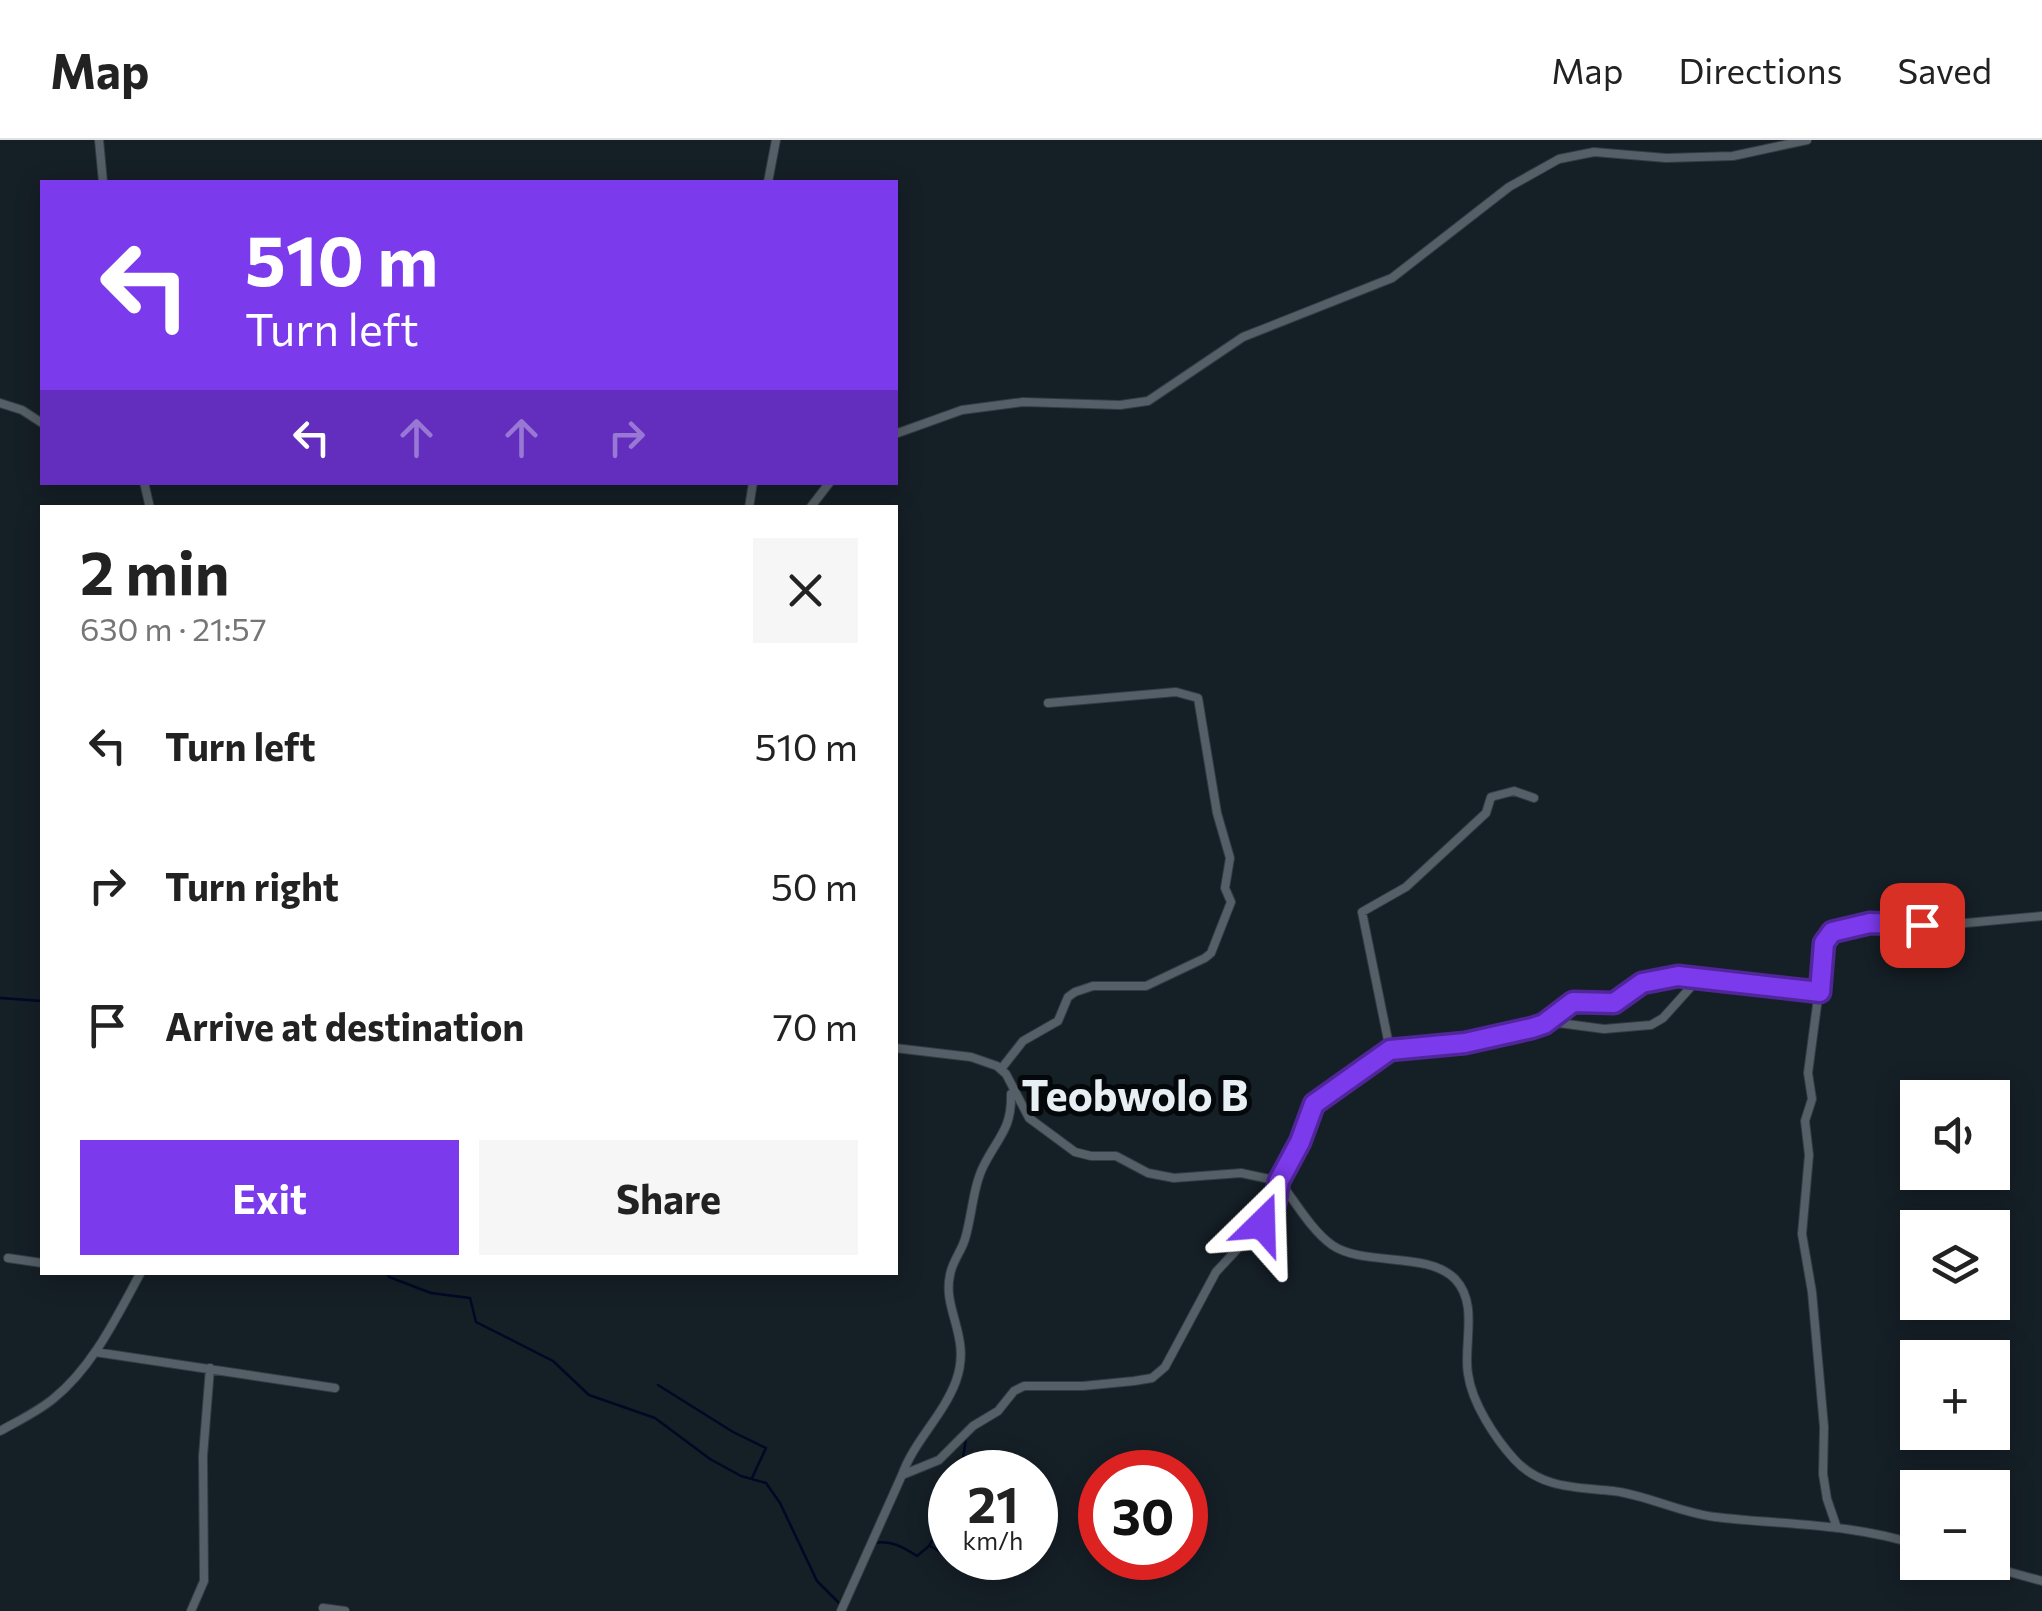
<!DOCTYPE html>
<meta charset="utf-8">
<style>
:root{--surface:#fff;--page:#f6f6f6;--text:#222;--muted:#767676;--line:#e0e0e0;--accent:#7c3aed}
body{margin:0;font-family:Commissioner,sans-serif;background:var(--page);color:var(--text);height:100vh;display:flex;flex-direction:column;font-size:38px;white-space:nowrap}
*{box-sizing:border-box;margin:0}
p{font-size:32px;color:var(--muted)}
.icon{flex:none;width:55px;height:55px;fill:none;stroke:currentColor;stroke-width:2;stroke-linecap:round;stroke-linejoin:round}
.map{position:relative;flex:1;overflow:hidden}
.panel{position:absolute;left:40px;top:365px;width:858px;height:770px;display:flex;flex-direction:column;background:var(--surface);border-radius:0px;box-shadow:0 5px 25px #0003}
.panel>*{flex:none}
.hud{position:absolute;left:40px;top:40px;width:858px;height:305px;border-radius:0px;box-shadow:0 5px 25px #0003;background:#7c3aed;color:#fff;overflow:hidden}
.fabs{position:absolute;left:1900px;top:940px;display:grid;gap:20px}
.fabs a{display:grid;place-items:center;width:110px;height:110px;border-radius:0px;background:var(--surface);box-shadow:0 5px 25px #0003;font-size:50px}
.speed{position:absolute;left:928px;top:1310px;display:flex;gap:20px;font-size:50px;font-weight:700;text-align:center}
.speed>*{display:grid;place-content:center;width:130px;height:130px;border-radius:50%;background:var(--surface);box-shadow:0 5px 25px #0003;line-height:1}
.speed small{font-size:25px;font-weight:400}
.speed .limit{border:15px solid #d22;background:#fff;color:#111}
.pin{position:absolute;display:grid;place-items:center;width:85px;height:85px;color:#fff;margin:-42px;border-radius:20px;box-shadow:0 5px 15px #0006}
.me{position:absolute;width:110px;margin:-55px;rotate:22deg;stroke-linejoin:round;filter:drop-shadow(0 0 8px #0008)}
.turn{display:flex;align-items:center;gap:35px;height:210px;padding:0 40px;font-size:45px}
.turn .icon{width:130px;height:130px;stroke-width:2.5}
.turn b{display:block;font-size:70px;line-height:85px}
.lanes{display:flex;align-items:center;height:95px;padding:0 40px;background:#0003;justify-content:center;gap:50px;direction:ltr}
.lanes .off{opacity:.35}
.round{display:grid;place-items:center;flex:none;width:105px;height:105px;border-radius:0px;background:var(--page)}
.summary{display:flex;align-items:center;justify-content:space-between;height:170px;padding:0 40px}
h1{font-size:60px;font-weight:700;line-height:75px}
.primary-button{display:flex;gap:20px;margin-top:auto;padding:20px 40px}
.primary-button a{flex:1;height:115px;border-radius:0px;background:var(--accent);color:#fff;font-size:40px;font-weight:700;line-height:115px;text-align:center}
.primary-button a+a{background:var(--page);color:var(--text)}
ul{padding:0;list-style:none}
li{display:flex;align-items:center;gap:30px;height:140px;padding:0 40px}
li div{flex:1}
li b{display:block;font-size:38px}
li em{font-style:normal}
header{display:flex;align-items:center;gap:60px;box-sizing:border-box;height:140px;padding:0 50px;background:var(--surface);border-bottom:2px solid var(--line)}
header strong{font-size:48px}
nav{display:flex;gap:55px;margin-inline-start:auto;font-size:35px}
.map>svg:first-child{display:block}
</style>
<header>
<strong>Map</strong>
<nav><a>Map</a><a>Directions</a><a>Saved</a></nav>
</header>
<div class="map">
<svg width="2042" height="1471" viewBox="0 0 2042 1471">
<rect width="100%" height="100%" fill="#151f26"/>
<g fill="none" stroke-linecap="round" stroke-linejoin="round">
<path stroke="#000924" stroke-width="2.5" d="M0 858 42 861
M386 1132 389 1137 431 1153 470 1158 476 1182 553 1221 589 1255 655 1278 710 1319 741 1336 766 1343 780 1363 817 1441 840 1464
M658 1245 733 1292 766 1308 752 1338
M961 1332 966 1298
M950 1356V1357
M875 1403C891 1400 903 1407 917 1416L929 1406 950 1369
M930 1406 946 1415"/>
<defs>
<path id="minor" d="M99 0 103 42
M768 42 776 0
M0 263 22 270 42 283
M895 294 962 270 1023 262 1120 265 1148 261 1243 197 1392 138 1509 47 1559 19 1594 12 1666 18 1733 16 1807 0
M144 342 150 368
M749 368 753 342
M810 368 830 342
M1546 884 1573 862 1615 863 1642 843 1678 836 1820 852
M895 908 971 917 997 926 1006 934 1029 978 1075 1012 1091 1016H1116L1148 1033 1174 1038 1241 1033 1279 1041C1295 1061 1311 1090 1332 1105 1364 1127 1428 1111 1455 1139 1479 1164 1463 1204 1468 1234 1472 1263 1495 1298 1514 1319 1541 1349 1577 1347 1613 1351 1647 1355 1680 1373 1715 1377 1782 1385 1852 1383 1918 1405
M1390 910 1362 772 1406 747 1486 673 1491 657 1514 651 1534 658
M1001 929 1023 901 1058 881 1068 857 1075 852 1093 846H1146L1205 818 1211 813 1231 762 1225 748 1230 718 1217 673 1198 558 1176 552 1048 563
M8 1118 42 1123
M95 1212 335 1248
M0 1291C18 1281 37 1272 53 1259 93 1227 117 1176 141 1132
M902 1335C914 1301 943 1276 956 1241 972 1197 942 1170 950 1135 952 1122 961 1112 965 1099 972 1076 973 1046 984 1025 998 997 1012 989 1011 954
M1837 1388 1827 1359 1823 1334 1824 1287 1812 1152 1802 1094 1809 1015 1805 981 1812 959 1808 933 1826 797 1832 792 1860 784H1955L2042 776
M1973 1422 2042 1441
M323 1468 345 1471
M191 1471 204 1441 203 1316 210 1228
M841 1471 902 1335 939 1320 973 1286 998 1271 1014 1251 1024 1246H1083L1134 1241 1152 1238 1165 1227 1216 1132 1270 1074 1279 1041 1306 989 1314 964 1328 951 1390 910 1465 903 1559 883 1604 889 1651 885 1663 878 1699 838"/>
</defs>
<use href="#minor" stroke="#353b41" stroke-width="10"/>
<use href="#minor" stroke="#545f67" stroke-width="8"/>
</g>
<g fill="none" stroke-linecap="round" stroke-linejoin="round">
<defs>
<path id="route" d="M1262 1084 1275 1064 1279 1041 1300 1002 1314 964 1390 910 1465 903 1532 888 1544 884 1573 862 1614 863 1642 843 1678 836 1820 852 1824 803 1832 792 1870 783 1922 785"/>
</defs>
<use href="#route" stroke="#51269a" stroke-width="25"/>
<use href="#route" stroke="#7c3aed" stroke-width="18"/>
</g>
<g text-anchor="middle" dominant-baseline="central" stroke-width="10" stroke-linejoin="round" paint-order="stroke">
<g font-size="42" font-weight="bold" fill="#e8eff4" stroke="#05080b">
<text x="1135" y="954">Teobwolo B</text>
</g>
</g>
</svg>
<div class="fabs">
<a><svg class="icon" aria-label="sound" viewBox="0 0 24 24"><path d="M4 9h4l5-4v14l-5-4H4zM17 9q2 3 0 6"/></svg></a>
<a><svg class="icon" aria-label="layers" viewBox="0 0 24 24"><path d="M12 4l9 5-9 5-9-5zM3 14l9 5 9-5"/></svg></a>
<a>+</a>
<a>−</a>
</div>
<div class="speed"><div>21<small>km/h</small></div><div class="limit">30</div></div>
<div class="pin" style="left:1922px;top:785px;background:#d93025"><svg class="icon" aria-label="arrive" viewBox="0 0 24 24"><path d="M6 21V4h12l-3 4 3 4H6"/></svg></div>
<svg class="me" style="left:1262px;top:1084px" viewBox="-20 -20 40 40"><path d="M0-17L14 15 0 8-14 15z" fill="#7c3aed" stroke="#fff" stroke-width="4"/></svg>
<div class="hud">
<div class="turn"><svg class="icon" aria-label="left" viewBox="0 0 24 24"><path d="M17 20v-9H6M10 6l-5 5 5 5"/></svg><div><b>510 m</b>Turn left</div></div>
<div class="lanes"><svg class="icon" aria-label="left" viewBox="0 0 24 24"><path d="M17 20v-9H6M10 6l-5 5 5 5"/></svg><svg class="icon off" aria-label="ahead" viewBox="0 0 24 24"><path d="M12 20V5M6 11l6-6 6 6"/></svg><svg class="icon off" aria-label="ahead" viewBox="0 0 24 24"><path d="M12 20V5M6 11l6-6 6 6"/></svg><svg class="icon off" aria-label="right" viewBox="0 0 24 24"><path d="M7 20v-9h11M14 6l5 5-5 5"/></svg></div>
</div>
<section class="panel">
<div class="summary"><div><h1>2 min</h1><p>630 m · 21:57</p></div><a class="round"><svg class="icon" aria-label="close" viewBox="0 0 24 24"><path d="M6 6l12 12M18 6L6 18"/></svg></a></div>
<ul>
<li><svg class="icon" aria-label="left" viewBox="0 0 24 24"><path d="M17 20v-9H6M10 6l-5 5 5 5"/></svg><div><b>Turn left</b></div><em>510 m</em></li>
<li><svg class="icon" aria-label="right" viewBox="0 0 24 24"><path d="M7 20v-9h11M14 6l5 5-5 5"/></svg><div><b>Turn right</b></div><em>50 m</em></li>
<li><svg class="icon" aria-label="arrive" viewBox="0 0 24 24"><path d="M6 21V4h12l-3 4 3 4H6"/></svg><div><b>Arrive at destination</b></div><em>70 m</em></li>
</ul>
<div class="primary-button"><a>Exit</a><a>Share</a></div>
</section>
</div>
